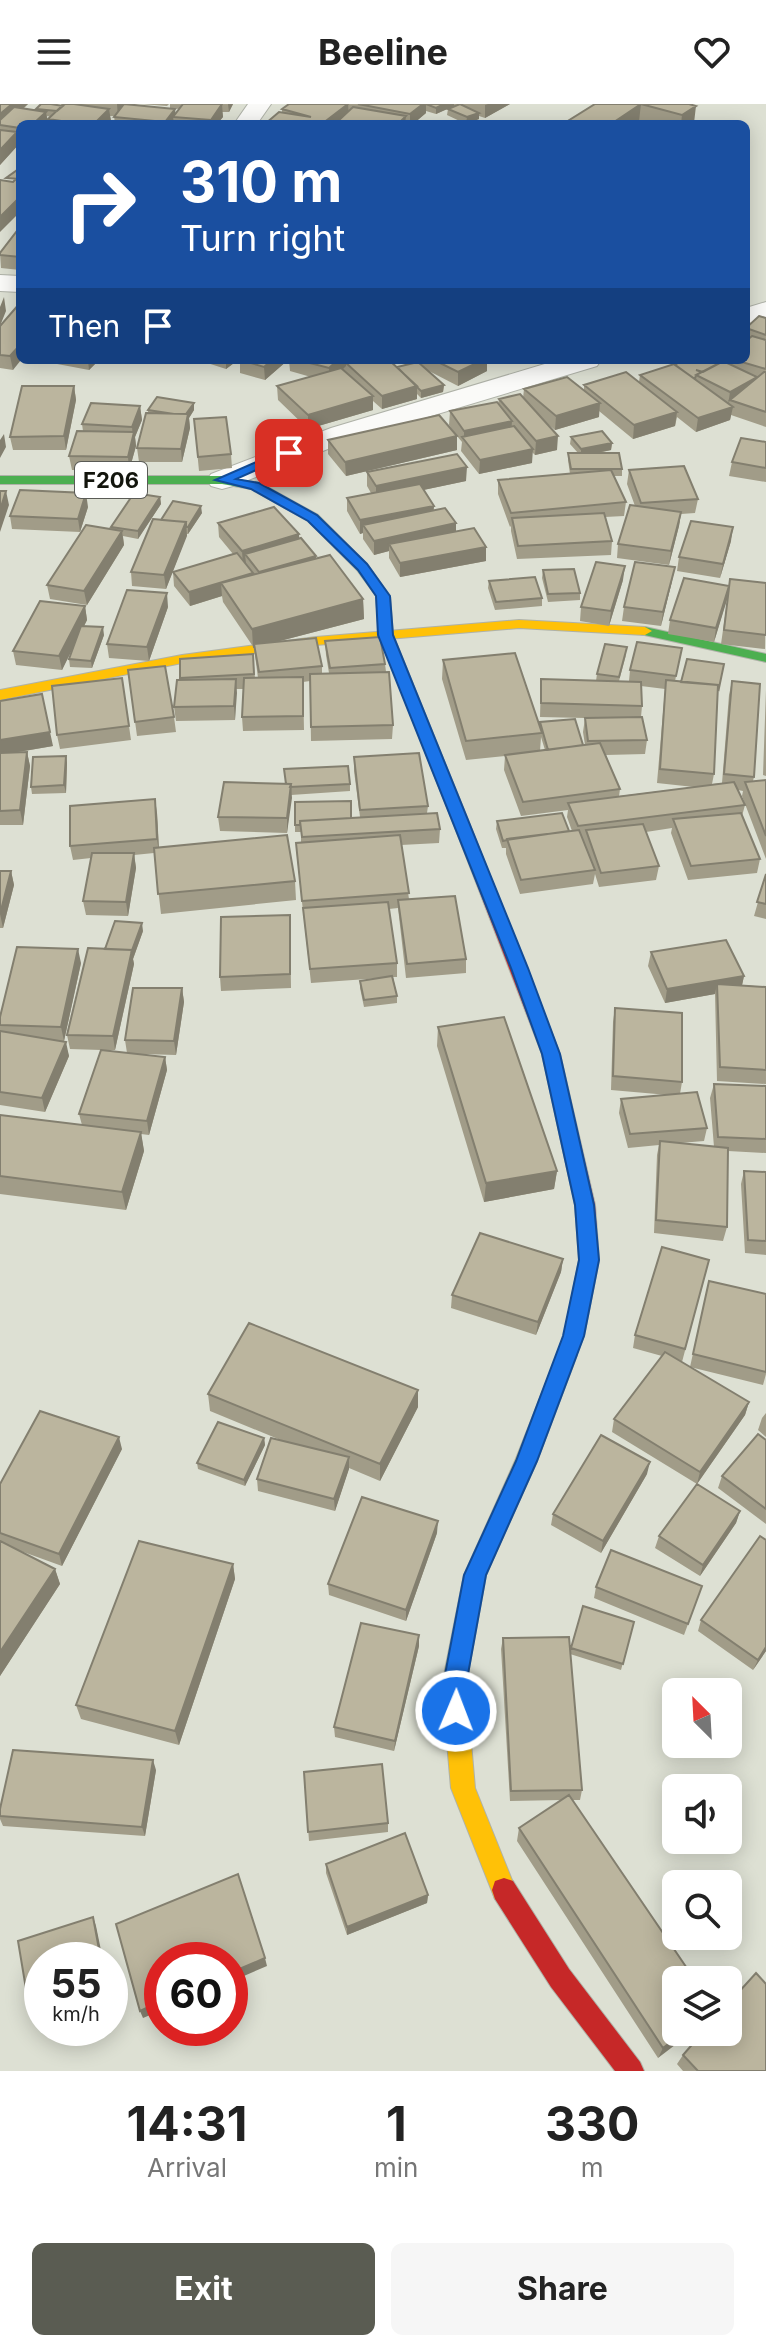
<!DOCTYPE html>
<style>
:root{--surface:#fff;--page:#f6f6f6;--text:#222;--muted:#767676;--accent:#5a5c52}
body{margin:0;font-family:Inter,sans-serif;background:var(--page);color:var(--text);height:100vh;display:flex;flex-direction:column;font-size:30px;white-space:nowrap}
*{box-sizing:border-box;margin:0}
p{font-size:26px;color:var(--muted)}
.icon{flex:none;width:44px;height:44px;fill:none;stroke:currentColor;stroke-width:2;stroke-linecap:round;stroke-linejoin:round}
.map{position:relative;height:1967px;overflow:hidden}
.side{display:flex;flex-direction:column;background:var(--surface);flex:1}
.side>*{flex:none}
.banner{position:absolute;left:16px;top:16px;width:734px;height:244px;border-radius:12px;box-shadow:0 4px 20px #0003;background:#1a4fa0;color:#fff;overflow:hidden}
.needle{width:52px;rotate:336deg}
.fabs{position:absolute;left:662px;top:1574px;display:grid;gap:16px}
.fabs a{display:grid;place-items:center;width:80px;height:80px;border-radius:12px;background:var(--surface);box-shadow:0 4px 20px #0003;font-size:40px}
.speed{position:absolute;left:24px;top:1838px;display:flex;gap:16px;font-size:40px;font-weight:700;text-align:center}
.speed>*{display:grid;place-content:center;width:104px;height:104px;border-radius:50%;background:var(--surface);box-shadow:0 4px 20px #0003;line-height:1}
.speed small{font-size:20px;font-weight:400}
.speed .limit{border:12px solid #d22;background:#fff;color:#111}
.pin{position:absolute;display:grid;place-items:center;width:68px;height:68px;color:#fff;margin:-34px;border-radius:16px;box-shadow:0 4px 12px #0006}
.me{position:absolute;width:88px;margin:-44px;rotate:1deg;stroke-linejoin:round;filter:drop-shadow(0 0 6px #0008)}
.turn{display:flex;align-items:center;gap:28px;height:168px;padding:0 32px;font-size:36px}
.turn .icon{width:104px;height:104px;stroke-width:2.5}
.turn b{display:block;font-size:56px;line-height:68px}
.then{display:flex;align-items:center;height:76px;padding:0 32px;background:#0003;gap:16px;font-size:30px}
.eta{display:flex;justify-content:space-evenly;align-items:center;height:136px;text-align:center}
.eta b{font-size:48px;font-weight:700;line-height:56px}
.action{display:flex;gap:16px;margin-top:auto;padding:16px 32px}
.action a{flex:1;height:92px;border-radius:12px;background:var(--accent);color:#fff;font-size:32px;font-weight:700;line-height:92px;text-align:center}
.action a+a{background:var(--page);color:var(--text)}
header{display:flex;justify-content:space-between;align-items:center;height:104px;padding:0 32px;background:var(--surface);font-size:36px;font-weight:700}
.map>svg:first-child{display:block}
</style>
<header><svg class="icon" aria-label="menu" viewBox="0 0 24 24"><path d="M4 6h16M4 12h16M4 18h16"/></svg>Beeline<svg class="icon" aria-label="heart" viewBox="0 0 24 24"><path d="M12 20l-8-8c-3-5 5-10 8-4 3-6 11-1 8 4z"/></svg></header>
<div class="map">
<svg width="766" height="1967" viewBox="0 0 766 1967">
<rect width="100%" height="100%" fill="#dde0d3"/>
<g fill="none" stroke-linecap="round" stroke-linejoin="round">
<defs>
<path id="street" d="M248 0H271L257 20H234Z
M0 171 20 172V188L0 187Z
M766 198V214L746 220V204Z
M558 256H601L597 262 351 336 233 382 222 385 211 382 207 376 211 370 331 324Z"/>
<path id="fast" d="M0 372H222L260 379 318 411 367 460 390 492 393 531 470 721 468 725 462 726 454 721 379 531 376 492 357 466 308 417 251 385 222 380H0Z
M645 523 766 550V558L640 530V524Z"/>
<path id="slow" d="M519 516 645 523 652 527 645 531 519 524 316 541 182 559 0 596V586L182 551 316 533Z
M567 1242 574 1245 577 1251 537 1357 486 1471 466 1581 475 1684 516 1786 513 1795 504 1798 495 1795 451 1684 442 1581 464 1471 515 1357 557 1251 560 1245Z"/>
<path id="jam" d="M462 716 470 721 560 950 595 1101 599 1156 584 1232 574 1257 567 1260 560 1257 557 1251 564 1232 579 1156 575 1101 542 950 454 721Z
M504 1774 513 1777 569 1865 640 1958 644 1967H615L551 1883 495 1795 492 1786 495 1777Z"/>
</defs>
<use href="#street" stroke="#afb2a8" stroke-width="2"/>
<use href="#fast" stroke="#afb2a8" stroke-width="2"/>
<use href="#slow" stroke="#afb2a8" stroke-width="2"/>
<use href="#jam" stroke="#afb2a8" stroke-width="2"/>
<use href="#street" fill="#fafaf8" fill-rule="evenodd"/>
<use href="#fast" fill="#4caf50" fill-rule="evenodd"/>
<use href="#slow" fill="#ffc107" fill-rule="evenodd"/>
<use href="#jam" fill="#c62828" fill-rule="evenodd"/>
</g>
<path fill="#a19c88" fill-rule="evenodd" d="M0 0H28L23 5 36 7V5L61 1V0H129L175 5V10L179 5 170 4V0H233L229 8H222L223 13 217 20H115L114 12H110L111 17 108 20H48V15L51 13 47 12 48 20H20L19 40 0 61Z
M140 0H169L167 2Z
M289 0H510L485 14 479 12V15L466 20 447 11 448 5 454 2 436 10 426 7V9L413 20H265L282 8V5Z
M595 0H689L694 19 692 20H650Z
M20 123V166L1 164 0 149Z
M20 199 13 266 0 264V222Z
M766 214V323L731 311 730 316 696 328 677 313 675 322 633 335 599 307V313L555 326 544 317 557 346 535 351 532 348V359L479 370 461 347 462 338 457 332V346L346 372 328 350V336L457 332 449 321 450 307 498 300 499 295 523 294 524 285 584 286V281L639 278 640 271 675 261 728 259V256H746V223Z
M36 256H99L89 266Z
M198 256H238L226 265Z
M240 256H288L265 276 240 269Z
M289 256H353L352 258 397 263 406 261 392 256H414L409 260 419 259V256H487V267L458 282 427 266 444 281 443 288 421 294 417 290V295L382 305 373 297V306L308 325 278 296 277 282 311 273 290 267Z
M74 282 76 296 66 346H13L10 333Z
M140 302 142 316 135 333 136 342 129 367 72 366 69 352 83 327 82 320Z
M148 306H194L189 314 190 324 182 358H139L137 344 148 309Z
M194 315 231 350 232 364 199 367Z
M571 333 612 339 611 346 598 349 622 365V372H614L626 398 624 412 605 413 612 437 611 451 517 455 511 427V422L510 423 498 390V376L570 370 568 356V349H578L570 340Z
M766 338V378L729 372 732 358Z
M629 366 698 395 695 409 681 410 679 422 669 461 617 454 618 440 635 402 627 380Z
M367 368 466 377 423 386 434 402 433 406 456 427 486 443V457L400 473 389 454V447L374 451 363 435V429L360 430 347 407V394L371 389 367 382Z
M160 393 161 400 138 435 123 432 124 441 87 501 50 495 47 481 111 425V423Z
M88 403 80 428 12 425 10 412Z
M202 409 188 430H187L166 485 132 482 131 468 161 416Z
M218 419 299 434 316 452V455L363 495 364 515 276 538 322 562V569H329L326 551 325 537 385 560 393 621 392 635 311 637 310 577 303 578 304 626 243 627 242 613 243 585H236L235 616 176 617 174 603 181 576 180 555 253 550 255 574H258L254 544 223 498 222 492 190 502 174 482 173 468 233 450 219 433Z
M731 437 720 474 677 467 679 453Z
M543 466 580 489V496L548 498 542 474Z
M623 476 609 522 580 517 581 503Z
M489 477 542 494V502L495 506 488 484Z
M672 477 661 522 622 517 624 503Z
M766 479 765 545 721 540 728 491 714 538 668 530 670 516 729 482Z
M85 502 87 516 84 522 104 531 92 564 70 563 69 555 72 545 62 566 16 561 13 547Z
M168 503 149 557 109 554 107 540Z
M682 544 675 577 718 589 714 670 712 680 722 679 729 591 732 577 754 673 753 677 766 676V755L742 692 743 687 738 686 745 701 742 712 760 755 757 769 688 776 671 729 672 724 646 728 659 762 656 776 599 783 595 770 593 780 520 790 506 750V744H502L496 725 497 717 572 727 567 713 568 706 521 712 504 666 505 652 466 656 442 575 443 556 540 623V618L583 641H585L583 628 585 614 540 613 541 575 596 577 597 570 626 551 619 577H629L630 566ZM641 582 665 585 657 679 694 683 619 692 620 685 606 651 645 650 647 636 641 613 642 602ZM541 633 545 646 540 647Z
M128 566 174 613 176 628 137 632Z
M122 574 131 636 60 645 57 631Z
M766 586V672L763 671Z
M0 597 53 642 13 649 27 648 30 662 23 721H0Z
M66 652 67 659 66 689 32 690 31 683Z
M354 653 428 702 427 709 440 725 439 739 401 741 409 795 466 855V869L406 874 398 804 389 805 397 859V873H393L397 892V899L364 903 360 884V877L381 874 311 879 297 753 296 739 301 738V728H295V698L351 714 360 713 354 667Z
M285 680H350V687L291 691 287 729 220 727 218 713Z
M157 709 159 743 295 777 296 796 161 810 154 749 134 751 136 764 128 812 86 811 83 797 91 754 73 756 70 742Z
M0 767H11L14 781 3 824H0Z
M766 770V815L754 812Z
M290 811 291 884 221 887 220 873Z
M143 827 133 855 134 860 115 946H101L127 949 125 936 182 884 184 898 176 951 142 950 165 953 167 966 149 1031 141 1030 144 1047 126 1106 0 1090V1011L82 1021 79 1010 101 946 70 945 67 931 105 845Z
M651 848 744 872 742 881 766 883V980L717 977 715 890 665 899 648 862Z
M81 859 64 937 69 952 45 1008 0 1001V913Z
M615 904 682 978 680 990 707 1024 704 1037 680 1039 714 1043 710 994 714 980 766 982V1049L728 1047 727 1123 723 1137 654 1129 657 1051 659 1041 628 1044 619 1009 621 995 668 991 611 986 613 918Z
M438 923 557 1067 554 1085 484 1098 437 942Z
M744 1067 766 1068V1151L745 1149 741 1080Z
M563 1155 561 1168 536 1231 451 1204 452 1191Z
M709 1156 682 1258 749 1298 745 1311 697 1380 740 1407 736 1419 700 1472 655 1444 659 1432 697 1380 612 1328 614 1315 662 1252 633 1244 635 1231Z
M709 1177 766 1190V1270L763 1281 690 1263Z
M208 1290 418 1303 380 1377 349 1364 335 1407 258 1387 257 1375 283 1337 210 1307Z
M766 1309V1333L758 1326 762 1314Z
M264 1334 265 1341 245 1382 198 1365 197 1359Z
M766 1336V1420L718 1384 722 1372Z
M122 1345 62 1462 15 1445 55 1465 60 1480 0 1572V1380Z
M647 1370 601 1449 551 1421 553 1410Z
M437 1429 406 1517 329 1491 328 1480Z
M233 1460 235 1475 179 1641 81 1615 76 1601Z
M702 1482 684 1531 594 1494 596 1483Z
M583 1502 634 1518 621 1566 570 1550 582 1686 580 1696H572L676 1928 658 1954 517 1737 519 1724 562 1696 510 1697 501 1545 503 1534 570 1547Z
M701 1516 766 1547 753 1566 698 1527Z
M419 1531V1542L394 1647 335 1633 334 1623Z
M156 1666 145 1732 3 1722 0 1715V1705Z
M304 1668 388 1719V1728L309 1737Z
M326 1760 428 1791 427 1799 347 1831 326 1769Z
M683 1951 766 1967H683L677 1960Z"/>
<path fill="#837f6f" d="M12 0H28L2 22 0 21V10Z
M117 0H129L118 13Z
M222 0 223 13 217 20H211V16Z
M228 0H233L229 8Z
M348 0 349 12 338 17V20H327V16Z
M423 0H426V9L413 20H410V10Z
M444 0H454V2L436 10V4Z
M488 0H510L485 14V1Z
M641 0 639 17 635 20H611Z
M696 2 694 19 692 20H681L682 11Z
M109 5 111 17 108 20H94Z
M175 5 176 13H173L174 20H165V18Z
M46 8 48 20H33Z
M479 9V15L466 20 467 13Z
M406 12 405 20H398Z
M17 28 19 40 0 61V46Z
M20 93V108L0 128V113Z
M4 193 6 207 0 222V203Z
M20 241 21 256 13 266 10 252Z
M88 256H99L89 266Z
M226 256H238L226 265Z
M272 256H288L265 276 264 263Z
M338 256H353L348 261 346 259V262L330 278 329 264Z
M483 256H487V267L458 282V268Z
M757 273 730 296 728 301 730 288Z
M444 281 443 288 421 294V287Z
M74 282 76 296 66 346 64 332Z
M417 282V295L382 305V292Z
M373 292V306L308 325V311Z
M194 299V306L189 314 190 324 182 358 181 345 185 312Z
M600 299 599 313 555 326 556 312Z
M140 302 142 316 135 333 136 342 129 367 128 353 133 334 132 323Z
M733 303 730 316 696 328 698 314Z
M677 308 675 322 633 335 634 321Z
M512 317 511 331 464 335V327Z
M4 330 6 343 0 354V336Z
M457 332V346L346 372 345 358Z
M558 332 557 346 535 351 536 337Z
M612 339 611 346 581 352V345Z
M533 345 532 359 479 370 480 356Z
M467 363 466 377 376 396V382Z
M6 387 9 401 0 428V406Z
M86 389 88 403 80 428 78 415Z
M160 393 161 400 138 435V427Z
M201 402 202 409 188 430V423Z
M434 402 433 416 363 421V429L360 430V416Z
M681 408 679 422 669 461 671 447Z
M186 418 187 432 166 485 164 471Z
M456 419V433L389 440V447L374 451V437Z
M733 423 731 437 720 474 723 460Z
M122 427 124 441 87 501 84 487Z
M299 430 300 444 245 450 246 460 243 461 242 447Z
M486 443V457L400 473V459Z
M316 452V466L259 468Z
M625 462 623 476 609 522 611 507Z
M675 463 672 477 661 522 663 508Z
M253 469V483L221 479 222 492 190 502 189 488Z
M729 482 727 496 714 538 716 524Z
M167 489 168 503 149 557 147 543Z
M363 495 364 515 253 544 252 525Z
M85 502 87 516 62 566 59 552Z
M103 523 104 531 92 564 91 557Z
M236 575 237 589 235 616 234 602Z
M50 628 53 642 0 651V636Z
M27 648 30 662 23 721 20 706Z
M66 652 67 659 66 689 64 681Z
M291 680 292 694 287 729V714Z
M155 695 157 709 159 749 157 735Z
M134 749 136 764 128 812 126 798Z
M11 767 14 781 3 824 0 810Z
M142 819 143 827 133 855 134 860 115 946 113 932 132 846Z
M78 845 81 859 64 937 61 923Z
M744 872 741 886 717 880 715 890 665 899 667 885Z
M182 884 184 898 176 951 174 937Z
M66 938 69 952 45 1008 42 994Z
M165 953 167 966 149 1031 147 1017Z
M141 1028 144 1047 126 1106 122 1088Z
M557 1067 554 1085 484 1098 486 1079Z
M563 1155 561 1168 536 1231 538 1218Z
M418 1286V1303L380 1377V1360Z
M749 1298 745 1311 697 1380 700 1368Z
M119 1333 122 1345 62 1462 59 1450Z
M264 1334 265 1341 245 1382 244 1376Z
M349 1353V1365L335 1407 334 1395Z
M650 1358 647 1370 601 1449 603 1437Z
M740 1407 736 1419 700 1472 703 1461Z
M438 1417 437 1429 406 1517V1506Z
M233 1460 235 1475 179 1641 175 1627Z
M55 1465 60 1480 0 1572V1548Z
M419 1531V1542L394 1647 395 1637Z
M766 1543V1547L753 1566 758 1556Z
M153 1656 156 1666 145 1732 142 1723Z
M428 1791 427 1799 347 1831V1823Z
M93 1813 96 1822 103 1856H101Z
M265 1854 267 1862 230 1878V1869Z
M162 1897V1906L143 1914 140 1907Z
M42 1905V1914L35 1916 30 1909Z
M684 1928H692L658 1954 663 1944Z"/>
<path fill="#bbb59e" stroke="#837f6f" stroke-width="2" d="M0 0H12L0 10Z
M41 0H51L63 2 57 7 36 5Z
M64 0H74L109 5 94 20H81L48 15Z
M124 0 175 5 165 18 114 13Z
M183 0H222L211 16 173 13Z
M289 0H348L327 16 334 17 330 20H265L279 8 311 13 282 5Z
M358 0H423L410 10Z
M426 0H444L436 4Z
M460 0 479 9 467 13 448 5Z
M595 0H689L696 2 682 11 641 0 611 20H563Z
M14 3 46 8 33 20H20V24L0 21V16Z
M353 3 406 12 398 20H355L338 17Z
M170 18 207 20H169Z
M0 26 17 28 0 46Z
M20 64V75L6 74Z
M16 75H20V93L0 113V76L13 78Z
M20 123V153L0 151V149Z
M20 199V241L10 252 0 251V222Z
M759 212 766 214V231L746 224Z
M752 232 766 236V265L735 256H746V237Z
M241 256H272L264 263Z
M298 256H338L329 264Z
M357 256H389L417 282 382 292 346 259Z
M434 256H483L458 268Z
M682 256H710L718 260 703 268 696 266 702 268 696 271 695 275 675 261Z
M723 257 757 273 730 288 696 271Z
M418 258 444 281 421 287 397 263Z
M674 260 733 303 698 314 640 271Z
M341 264 373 292 308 311 277 282Z
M626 268 677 308 634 321 584 281Z
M764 268H766V308L730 296Z
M567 273 600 299 556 312 524 285Z
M22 282H74L64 332 10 333Z
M520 290 558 332 536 337 499 295Z
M157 293 194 299 186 310H174L148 306Z
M497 298 512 317 464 327 450 307Z
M91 299 140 302 132 323 82 320Z
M146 309 188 310 181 345 137 344Z
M439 311 457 332 345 358 328 336Z
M226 313 231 350 198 353 194 315Z
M514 322 533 345 480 356 462 333Z
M77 327 134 328 128 353 69 352Z
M602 327 612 339 581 345 571 333Z
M741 334 766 338V364L732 358Z
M568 349H619L622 365H571Z
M457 350 467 363 376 382 367 368Z
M684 362 698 395 641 399 629 366Z
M611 366 626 398 511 409 498 376Z
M420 380 434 402 360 416 347 394Z
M20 386 86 389 78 415 10 412Z
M0 387H6L0 406Z
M134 389 160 393 138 427 111 423Z
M173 397 201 402 188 423H186V418L161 416Z
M630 401 681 408 671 447 618 440Z
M274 403 299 430 242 447 218 419Z
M445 404 456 419 374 437 363 421Z
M604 409 612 437 518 442 512 414Z
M153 415 186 418 164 471 131 468Z
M691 417 733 423 723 460 679 453Z
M86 421 122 427 84 487 47 481Z
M474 424 486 443 400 459 389 440Z
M301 434 316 452 259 468 245 450Z
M237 449 253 469 189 488 173 468Z
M330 451 363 495 252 525 221 479Z
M596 458 625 462 611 507 581 503Z
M635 458 675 463 663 508 624 503Z
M574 465 580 489 548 490 543 466Z
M535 473 542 494 496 498 489 477Z
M684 474 729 482 716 524 670 516Z
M730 475 766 479V531L724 526Z
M127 486 167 489 147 543 107 540Z
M40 497 85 502 59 552 13 547Z
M81 522 103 523 91 557 69 555Z
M380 533 385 560 330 564 325 537Z
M316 534 322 562 259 568 254 540Z
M637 538 682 544 676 572 630 566Z
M605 540 627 543 619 573 597 570Z
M515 549 542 629 466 637 443 556Z
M253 550 254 570 180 574V555Z
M687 555 724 560 719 584 718 581 681 578Z
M165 562 174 613 135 618 128 566Z
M389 568 393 621 311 623 310 570Z
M303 573V612L242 613 244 574Z
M122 574 129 622 57 631 52 582Z
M236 575 234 602 174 603 177 576Z
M541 575 641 578 642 602 541 599Z
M666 576 718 581 714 670 660 665Z
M732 577 760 580 754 673 724 670Z
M42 590 50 628 0 636V597Z
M642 613 647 636 588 637 585 614Z
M575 615 583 641 548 646 540 618Z
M600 639 620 685 523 698 505 651Z
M27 648 20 706 0 707V649Z
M419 649 428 702 360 706 354 653Z
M66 652 64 681 31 683 33 653Z
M348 662 350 680 290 683 291 680H286L284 665Z
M766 676V732L745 678Z
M224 678 291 680 287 714 218 713Z
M734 678 745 701 578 722 568 699Z
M155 695 157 735 70 742V702Z
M351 697V714L300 717V721H295V698Z
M437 709 440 725 302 733 300 717Z
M562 709 569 727 507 736 503 737 497 717Z
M741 709 760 755 691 762 673 715Z
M643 720 659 762 601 769 586 726Z
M579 726 595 766 521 776 507 735Z
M287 731 295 777 158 790 154 744Z
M400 731 409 789 302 797 296 739Z
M92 749H134L126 798 83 797Z
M0 767H11L0 810Z
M766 770V800L757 798Z
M455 792 466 855 407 860 398 796Z
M388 798 397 859 310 865 303 804Z
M290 811V870L220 873 221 813Z
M115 817 142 819 131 849 132 846 105 845Z
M726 836 744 872 667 885 651 848Z
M17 843 78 845 61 923 0 921V913Z
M88 844 132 846 113 932 67 931Z
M392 872 397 892 364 896 360 877Z
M717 880 766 883V966L720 963Z
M133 884H182L174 937 125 936Z
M615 904 682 909V978L613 972Z
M504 913 557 1067 486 1079 438 923Z
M0 927 66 938 42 994 0 988Z
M101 946 165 953 147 1017 79 1010Z
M714 980 766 982V1035L718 1033Z
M697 988 707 1024 630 1030 621 995Z
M0 1011 141 1028 122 1088 0 1072Z
M660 1037 728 1044 727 1123 656 1116Z
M744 1067 766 1068V1137L748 1136Z
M480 1129 563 1155 538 1218 452 1191Z
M662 1143 709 1156 685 1245 635 1231Z
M709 1177 766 1190V1268L693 1250Z
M249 1219 418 1286 380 1360 208 1290Z
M665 1248 749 1298 700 1368 614 1315Z
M40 1307 119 1333 59 1450 0 1429V1380Z
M218 1318 264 1334 244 1376 197 1359Z
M758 1330 766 1336V1405L722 1372Z
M601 1331 650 1358 603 1437 553 1410Z
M271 1334 349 1353 334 1395 257 1375Z
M697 1380 740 1407 703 1461 659 1432Z
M362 1393 438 1417 406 1506 328 1480Z
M760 1432 766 1436V1543L758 1556 701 1516Z
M0 1437 55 1465 0 1548Z
M139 1437 233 1460 175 1627 76 1601Z
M611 1446 702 1482 688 1520 596 1483Z
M583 1502 634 1518 623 1560 571 1544Z
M361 1519 419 1531 395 1637 334 1623Z
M569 1533 582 1686 511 1687 503 1534Z
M13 1646 153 1656 142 1723 0 1712V1705Z
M382 1660 388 1719 308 1728 304 1668Z
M569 1691 695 1876H676V1928H684L663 1944 519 1724Z
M405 1729 428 1791 347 1823 326 1760Z
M238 1770 265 1854 230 1869V1856H162V1897L140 1907 116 1820Z
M93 1813 101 1856H42V1905L30 1909 18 1837Z
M756 1869 766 1880V1967H698L683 1951 703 1928H728V1900Z"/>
<path fill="#1a73e8" stroke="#114b97" stroke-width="2" d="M284 346 295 349 236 375 259 379 317 411 367 460 390 492 393 531 528 864 560 950 594 1101 599 1156 584 1232 537 1357 486 1471 466 1581 468 1607 465 1615 456 1619 448 1615 443 1581 464 1471 516 1357 563 1232 579 1156 575 1101 542 950 511 864 378 531 376 492 358 466 308 417 251 385 215 376Z"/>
<g text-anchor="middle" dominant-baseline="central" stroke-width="6" stroke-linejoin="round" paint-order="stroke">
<rect fill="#fff" stroke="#5a5b56" stroke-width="2" x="75" y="358" width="72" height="36" rx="6"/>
<g font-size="22" font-weight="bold" fill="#13150d">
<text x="111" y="376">F206</text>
</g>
</g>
</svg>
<div class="fabs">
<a><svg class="needle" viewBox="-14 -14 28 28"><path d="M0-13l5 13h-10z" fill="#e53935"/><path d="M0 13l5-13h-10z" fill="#767676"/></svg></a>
<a><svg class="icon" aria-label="sound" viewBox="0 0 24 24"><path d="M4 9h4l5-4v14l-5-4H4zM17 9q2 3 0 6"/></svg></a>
<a><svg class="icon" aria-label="search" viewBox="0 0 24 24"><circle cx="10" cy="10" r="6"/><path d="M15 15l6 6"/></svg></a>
<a><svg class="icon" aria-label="layers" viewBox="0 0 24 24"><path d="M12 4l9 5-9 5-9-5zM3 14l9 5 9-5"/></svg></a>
</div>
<div class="speed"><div>55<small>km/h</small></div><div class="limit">60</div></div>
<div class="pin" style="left:289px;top:349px;background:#d93025"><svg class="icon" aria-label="arrive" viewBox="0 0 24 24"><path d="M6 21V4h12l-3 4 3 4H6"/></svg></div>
<svg class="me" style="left:456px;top:1607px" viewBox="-20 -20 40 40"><circle r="17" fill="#1a73e8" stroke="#fff" stroke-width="3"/><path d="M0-11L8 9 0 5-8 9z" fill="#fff"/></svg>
<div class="banner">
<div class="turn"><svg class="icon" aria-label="right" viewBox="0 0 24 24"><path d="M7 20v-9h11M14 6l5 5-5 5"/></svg><div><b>310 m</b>Turn right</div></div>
<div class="then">Then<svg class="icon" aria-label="arrive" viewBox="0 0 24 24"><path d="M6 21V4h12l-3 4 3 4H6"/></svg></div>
</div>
</div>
<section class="side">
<div class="eta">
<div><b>14:31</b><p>Arrival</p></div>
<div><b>1</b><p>min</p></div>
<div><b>330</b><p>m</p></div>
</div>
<div class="action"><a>Exit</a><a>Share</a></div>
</section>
